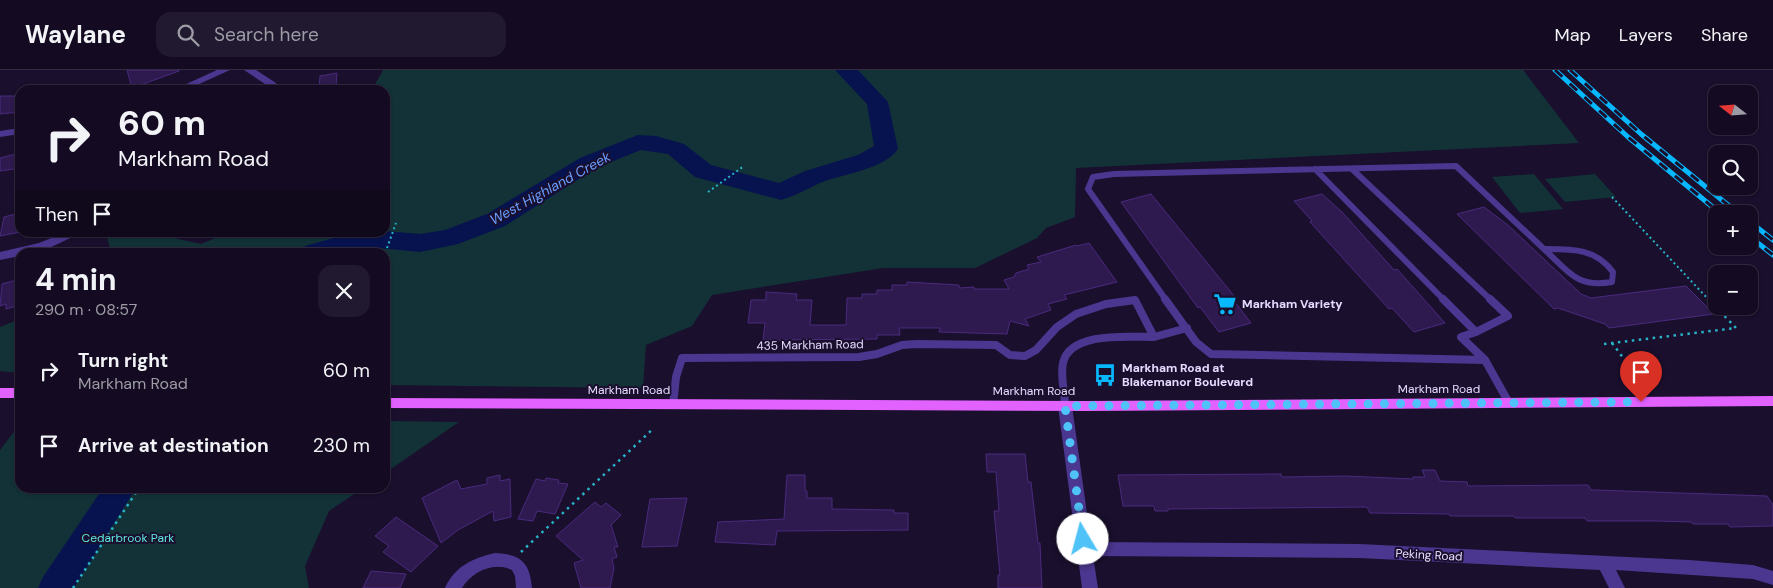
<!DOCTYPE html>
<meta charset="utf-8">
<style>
:root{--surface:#140b22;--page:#21192f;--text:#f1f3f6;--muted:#9d9ba5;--line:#332b40}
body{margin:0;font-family:"DM Sans",sans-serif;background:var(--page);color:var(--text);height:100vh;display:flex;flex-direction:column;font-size:19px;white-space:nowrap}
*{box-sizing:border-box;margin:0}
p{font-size:16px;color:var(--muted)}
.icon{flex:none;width:28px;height:28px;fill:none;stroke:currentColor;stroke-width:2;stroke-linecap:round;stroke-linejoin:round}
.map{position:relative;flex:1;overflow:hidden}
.sheet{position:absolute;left:15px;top:178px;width:375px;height:245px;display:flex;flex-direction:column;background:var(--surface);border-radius:15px;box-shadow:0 1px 4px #0004,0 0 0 1px var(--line)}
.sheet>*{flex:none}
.banner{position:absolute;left:15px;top:15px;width:375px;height:152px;border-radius:15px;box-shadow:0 1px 4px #0004,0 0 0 1px var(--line);background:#140b22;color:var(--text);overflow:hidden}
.needle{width:32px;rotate:287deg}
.buttons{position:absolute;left:1708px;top:15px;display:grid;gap:10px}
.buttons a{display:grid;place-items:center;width:50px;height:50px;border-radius:10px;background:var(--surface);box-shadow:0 1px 4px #0004,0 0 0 1px var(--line);font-size:25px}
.pin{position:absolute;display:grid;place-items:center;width:42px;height:42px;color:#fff;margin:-51px -21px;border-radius:50% 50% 50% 0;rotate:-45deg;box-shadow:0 0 5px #0007}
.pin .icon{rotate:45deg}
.me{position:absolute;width:55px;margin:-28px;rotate:352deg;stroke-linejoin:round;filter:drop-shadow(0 0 4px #0008)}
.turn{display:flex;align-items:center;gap:18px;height:105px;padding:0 20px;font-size:22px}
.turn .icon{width:65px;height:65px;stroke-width:2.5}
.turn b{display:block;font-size:35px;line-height:42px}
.then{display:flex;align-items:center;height:48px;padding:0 20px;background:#0003;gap:10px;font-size:19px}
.round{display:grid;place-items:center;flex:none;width:52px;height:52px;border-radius:15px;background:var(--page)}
.headline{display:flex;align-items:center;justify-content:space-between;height:85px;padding:0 20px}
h1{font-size:30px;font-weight:700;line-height:38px}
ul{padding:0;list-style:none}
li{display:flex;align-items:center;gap:15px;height:75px;padding:0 20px}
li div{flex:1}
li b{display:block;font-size:19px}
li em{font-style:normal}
header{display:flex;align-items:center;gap:30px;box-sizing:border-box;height:70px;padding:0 25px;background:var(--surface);border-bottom:1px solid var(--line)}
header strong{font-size:24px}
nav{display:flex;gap:28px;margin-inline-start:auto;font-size:18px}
.search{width:350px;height:45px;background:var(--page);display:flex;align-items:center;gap:12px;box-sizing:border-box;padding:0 18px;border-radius:15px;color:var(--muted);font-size:19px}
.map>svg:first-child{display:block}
</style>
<header>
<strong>Waylane</strong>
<div class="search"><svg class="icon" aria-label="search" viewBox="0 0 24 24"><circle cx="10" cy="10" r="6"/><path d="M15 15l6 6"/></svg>Search here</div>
<nav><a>Map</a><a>Layers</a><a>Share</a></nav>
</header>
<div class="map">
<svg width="1773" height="518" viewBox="0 0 1773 518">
<rect width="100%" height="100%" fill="#1a0f2d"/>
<path fill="#123238" d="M383 0H1523L1579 73 1076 98 1075 147 1046 158 1037 168 975 198H883L712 225 692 256 646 275 643 318 385 315V182L111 181 106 164 109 163H152L201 174 227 163 385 162V20H372Z
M1534 104 1563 139 1520 143 1492 107Z
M1595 104 1616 127 1565 132 1545 109Z
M20 249V303L0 301V257Z
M385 351 459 352 385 403Z
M20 354V418H363L329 441 305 496 309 518H0V380Z"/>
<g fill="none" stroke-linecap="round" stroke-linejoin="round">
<path fill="#07134f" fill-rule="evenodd" d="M835 0H858L888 32 898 79C885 99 842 104 820 113 807 119 795 126 781 130L695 107 668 84 641 80 596 98 505 156 458 174 420 182 368 177 347 182H301L305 176 355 162H385V161L420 164 445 160 487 144 580 88 638 65 656 66 684 74 711 95 779 113 805 101 858 85 874 76 867 34Z
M103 418H136L74 518H38L43 507Z"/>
</g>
<path fill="#2f1a50" stroke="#4a2a7d" d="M127 0H179V1L132 18Z
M337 3 336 17 319 20 320 6Z
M0 26H20V42L0 44Z
M20 83V98L0 101V88Z
M1151 124 1235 227 1232 228 1251 253 1219 262 1200 237 1198 238 1121 132Z
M1322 124 1343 143 1394 200 1397 199 1445 253 1414 262 1392 238 1389 239 1310 152 1312 151 1294 131Z
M1484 137 1509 156 1581 224 1591 228 1686 216 1714 244 1609 258 1605 254 1558 238 1554 239 1457 144Z
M20 143V162L0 166 4 147Z
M1089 173 1117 212 1064 225 1067 229 1048 234 1051 240 1025 249 1029 256 1010 251 1007 264 939 262 940 258H899L900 265H877V269L763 270 765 253H748L751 230H766V222L797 224 796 230H812L810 255H846L847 228H862V224H877V220H892V215H907V212L959 215V218L974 217V219H1009L1004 210 1014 207 1016 203 1029 199 1027 195 1041 192 1037 187 1076 175 1077 176Z
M20 209V235L6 239V234L0 236 2 214Z
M986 384H1025L1028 412H1031L1038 473H1040L1042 518H998V505H1000L994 441H999L996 402H987Z
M1422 400H1435L1440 411 1467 412 1468 416 1588 415 1591 420H1595L1767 426 1773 435V456L1730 457 1728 454H1693L1691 452 1656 451H1587L1585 448H1515L1514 446H1450L1449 444 1370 443 1367 437 1168 439V441H1155L1154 436H1123L1118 405 1281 404 1282 407 1346 406 1413 409V407H1425Z
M500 405V411L510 409 511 447 494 451 493 441 458 460 441 473 422 428 457 410 461 419 487 414V408Z
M787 405H805V421H807V428H832V439L894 440V443H908V460L777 461 775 475 715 472 718 452 784 449Z
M546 408 559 410 558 413 568 414 555 444 537 441 533 451 518 449 536 409 545 411Z
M687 428 677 476 642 477 650 429Z
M595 432 601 437 606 433 621 445 611 455 618 477H614L617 487 612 489 614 498 610 518H581L574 493 583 490 556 466Z
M396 447 438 476 411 502 383 482 389 476 375 466Z
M371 501 406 504 400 518H363Z"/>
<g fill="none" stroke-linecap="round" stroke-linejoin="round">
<path stroke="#27b3c8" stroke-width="2" stroke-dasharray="2 3" stroke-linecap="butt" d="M708 122 744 96
M1612 127 1709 230
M387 178 396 153"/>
<path stroke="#27b3c8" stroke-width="2.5" stroke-dasharray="2.5 4.5" stroke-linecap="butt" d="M1612 273 1643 314
M1604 274 1736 258 1708 229
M521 482 654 358
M73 518 139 418"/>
<path stroke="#4b3790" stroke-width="6" d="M1315 99 1444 230
M1352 99 1491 230
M1544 179C1572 179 1595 178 1613 202L1612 212C1576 218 1569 202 1544 179Z
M1166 230 1088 119 1093 107 1114 104 1456 96 1544 179"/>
<path stroke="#4b3790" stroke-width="8" d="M1165 229 1196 272 1211 284 1485 290
M1443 229 1476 262 1461 267 1485 290 1509 333
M1476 262 1508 246 1490 229
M1154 267 1187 258
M673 335 676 307 682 288 859 287 877 284 902 275 917 274 996 275 1010 285 1025 286 1036 280 1057 257 1076 244 1106 234 1135 230 1154 267C1129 267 1070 261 1063 293 1060 306 1065 322 1065 336"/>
<path fill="#4b3790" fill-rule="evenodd" d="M217 0H230L186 20H173Z
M244 0H256L276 13 278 20H268V16Z
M20 58V64L0 67V61Z
M66 162H83L45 180 20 182V186L0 190V182L39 173Z
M1065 331 1070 332 1072 336 1091 472 1359 474 1689 490 1753 495 1773 501V515L1753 509 1616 500 1625 518H1609L1600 500 1359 488 1093 486 1098 518H1082L1058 336 1060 332Z
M495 483C521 484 530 493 532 518H516L515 506 512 500C493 491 472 502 462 518H445C455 496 473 488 495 483Z"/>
<path fill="#e262ff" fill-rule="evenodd" d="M0 318H20V328H0Z
M1773 326V336L1086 341 385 338V328L1086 331Z"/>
<defs>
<path id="rail" d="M1555 0 1628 67 1721 144
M1570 0 1641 64 1739 144
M1749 151 1773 170
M1749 166 1773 185"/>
</defs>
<use href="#rail" stroke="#07b8ff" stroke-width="5"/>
<use href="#rail" stroke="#1a0f2d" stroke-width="3" stroke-dasharray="10" stroke-linecap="butt"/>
</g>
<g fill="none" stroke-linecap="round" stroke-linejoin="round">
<path stroke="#4fc3f7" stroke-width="9" stroke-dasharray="0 16.2" d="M1083 469 1065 336 1641 332"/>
</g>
<defs>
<symbol id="supermarket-bare" viewBox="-9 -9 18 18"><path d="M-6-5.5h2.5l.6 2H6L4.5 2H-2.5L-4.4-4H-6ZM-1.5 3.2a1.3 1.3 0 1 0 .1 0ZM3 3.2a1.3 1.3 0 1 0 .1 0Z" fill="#07b8ff" stroke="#1a0f2d" stroke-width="2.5" paint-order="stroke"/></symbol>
<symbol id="bus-bare" viewBox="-9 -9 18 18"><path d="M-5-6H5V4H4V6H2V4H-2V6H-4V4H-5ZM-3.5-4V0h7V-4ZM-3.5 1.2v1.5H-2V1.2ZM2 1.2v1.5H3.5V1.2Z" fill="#07b8ff" stroke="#1a0f2d" stroke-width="2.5" paint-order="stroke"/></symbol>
</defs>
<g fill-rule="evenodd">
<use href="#supermarket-bare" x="1209" y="218" width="32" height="32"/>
<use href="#bus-bare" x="1089" y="289" width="32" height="32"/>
</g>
<g text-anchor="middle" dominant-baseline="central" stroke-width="4" stroke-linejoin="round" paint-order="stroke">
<g font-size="12" font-weight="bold" fill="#e6dbff" stroke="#1a0f2d" text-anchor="start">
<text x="1242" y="234">Markham Variety</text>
<text x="1122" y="298">Markham Road at<tspan x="1122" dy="14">Blakemanor Boulevard</tspan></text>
</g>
<g font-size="12" fill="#e6dbff" stroke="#1a0f2d">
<text transform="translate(810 275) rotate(-1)">435 Markham Road</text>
<text x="1439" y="319">Markham Road</text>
<text x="629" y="320">Markham Road</text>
<text x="1034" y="321">Markham Road</text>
<text transform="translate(1429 485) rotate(3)">Peking Road</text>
</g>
<g font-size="12" fill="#5deae1" stroke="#1a0f2d">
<text x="128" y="468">Cedarbrook Park</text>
</g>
<g font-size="14" font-style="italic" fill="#699eff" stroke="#1a0f2d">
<text transform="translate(550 118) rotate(-29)">West Highland Creek</text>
</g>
</g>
</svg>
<div class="buttons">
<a><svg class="needle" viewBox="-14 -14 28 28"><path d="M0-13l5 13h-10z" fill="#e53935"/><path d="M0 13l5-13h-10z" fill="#9d9ba5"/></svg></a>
<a><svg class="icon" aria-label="search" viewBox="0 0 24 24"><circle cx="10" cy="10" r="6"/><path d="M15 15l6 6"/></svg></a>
<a>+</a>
<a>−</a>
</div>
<div class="pin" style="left:1641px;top:332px;background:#d93025"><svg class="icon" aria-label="arrive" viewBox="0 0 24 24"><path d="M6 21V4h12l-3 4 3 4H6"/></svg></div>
<svg class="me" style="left:1083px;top:469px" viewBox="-20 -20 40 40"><circle r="19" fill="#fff"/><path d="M0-13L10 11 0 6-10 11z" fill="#4fc3f7"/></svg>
<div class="banner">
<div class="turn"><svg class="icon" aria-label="right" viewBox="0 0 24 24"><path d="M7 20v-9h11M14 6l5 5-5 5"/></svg><div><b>60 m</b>Markham Road</div></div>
<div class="then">Then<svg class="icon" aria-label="arrive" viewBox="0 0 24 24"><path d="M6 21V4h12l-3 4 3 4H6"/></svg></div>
</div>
<section class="sheet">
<div class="headline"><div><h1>4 min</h1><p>290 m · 08:57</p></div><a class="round"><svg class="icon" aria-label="close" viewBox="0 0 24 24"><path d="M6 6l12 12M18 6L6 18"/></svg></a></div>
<ul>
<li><svg class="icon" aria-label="right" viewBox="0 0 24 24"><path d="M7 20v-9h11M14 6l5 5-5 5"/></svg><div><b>Turn right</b><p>Markham Road</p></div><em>60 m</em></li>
<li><svg class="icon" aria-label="arrive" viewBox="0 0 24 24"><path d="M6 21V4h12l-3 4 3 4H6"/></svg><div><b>Arrive at destination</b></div><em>230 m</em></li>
</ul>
</section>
</div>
